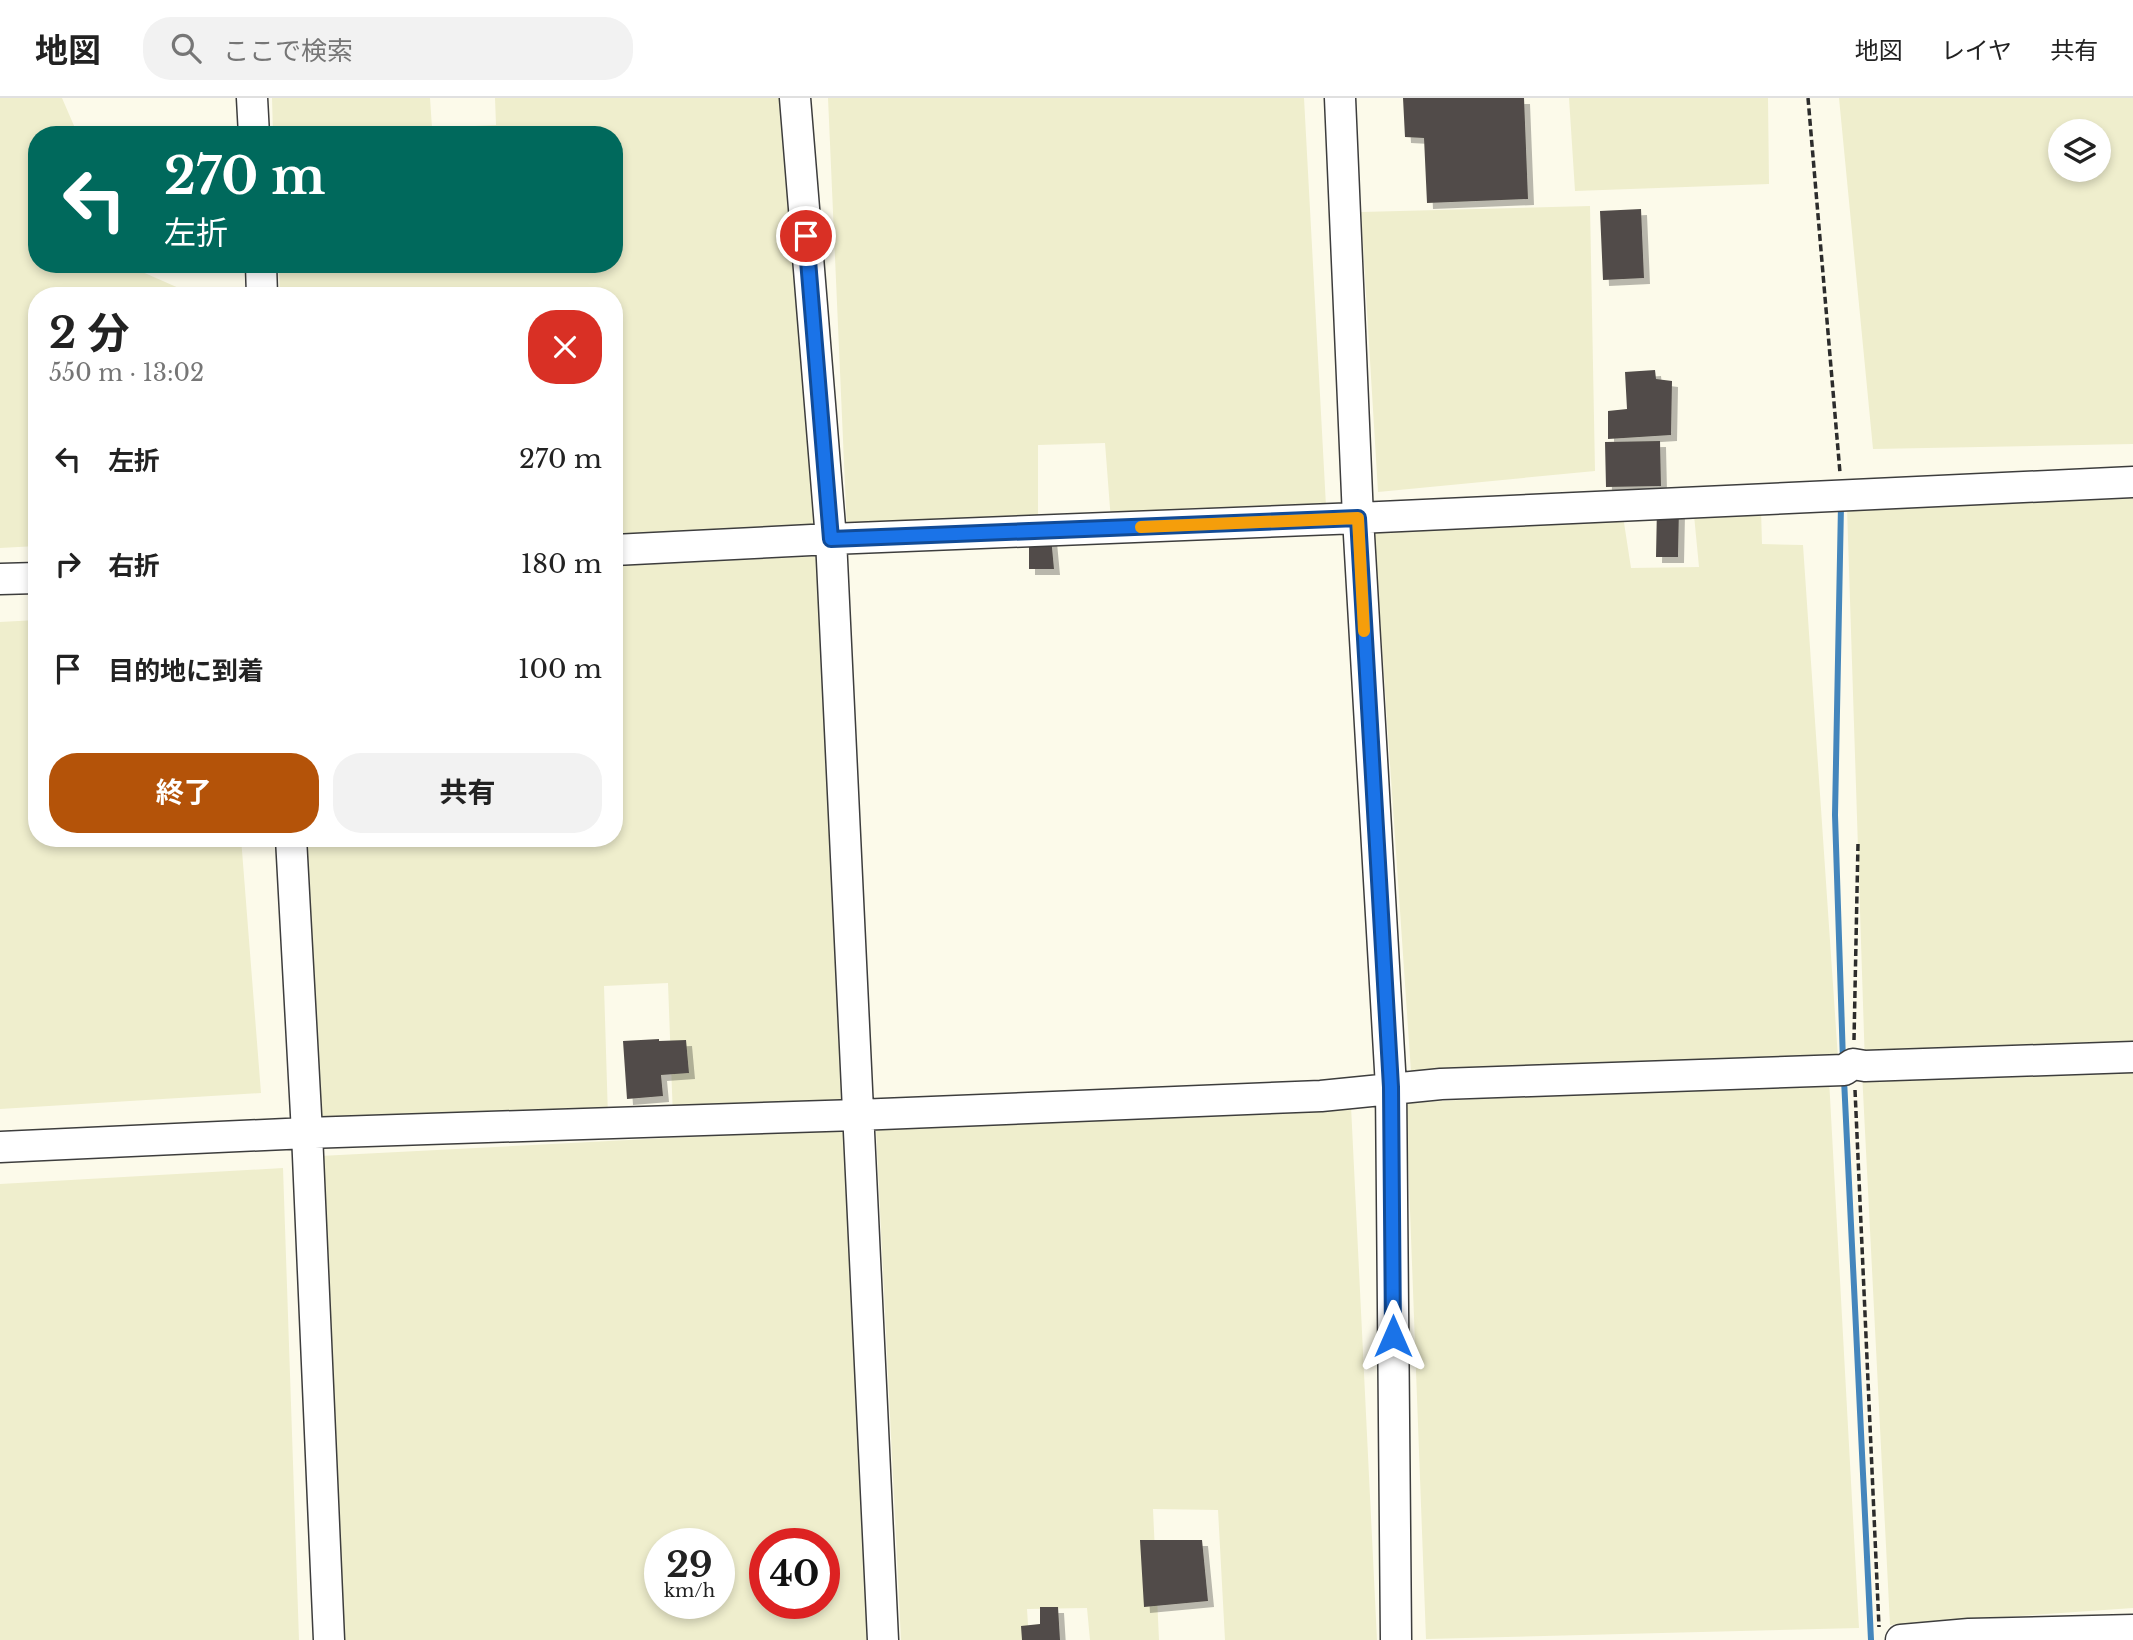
<!DOCTYPE html>
<html lang="ja">
<meta charset="utf-8">
<style>
:root{--surface:#fff;--page:#f2f2f2;--text:#222;--muted:#767676;--line:#e0e0e0;--accent:#b45309}
body{margin:0;font-family:"Libre Baskerville","Noto Sans JP",serif;background:var(--page);color:var(--text);height:100vh;display:flex;flex-direction:column;font-size:26px;white-space:nowrap}
*{box-sizing:border-box;margin:0}
p{font-size:23px;color:var(--muted)}
.icon{flex:none;width:38px;height:38px;fill:none;stroke:currentColor;stroke-width:2;stroke-linecap:round;stroke-linejoin:round}
.map{position:relative;flex:1;overflow:hidden}
.sheet{position:absolute;left:28px;top:189px;width:595px;height:560px;display:flex;flex-direction:column;background:var(--surface);border-radius:28px;box-shadow:0 4px 10px #0003}
.sheet>*{flex:none}
.top-card{position:absolute;left:28px;top:28px;width:595px;height:147px;border-radius:28px;box-shadow:0 4px 10px #0003;background:#00695c;color:#fff;overflow:hidden}
.buttons{position:absolute;left:2048px;top:21px;display:grid;gap:14px}
.buttons a{display:grid;place-items:center;width:63px;height:63px;border-radius:50%;background:var(--surface);box-shadow:0 4px 10px #0003;font-size:35px}
.speed{position:absolute;left:644px;top:1430px;display:flex;gap:14px;font-size:35px;font-weight:700;text-align:center}
.speed>*{display:grid;place-content:center;width:91px;height:91px;border-radius:50%;background:var(--surface);box-shadow:0 4px 10px #0003;line-height:1}
.speed small{font-size:18px;font-weight:400}
.speed .limit{border:10px solid #d22;background:#fff;color:#111}
.pin{position:absolute;display:grid;place-items:center;width:60px;height:60px;color:#fff;margin:-30px;border:4px solid #fff;border-radius:50%;box-shadow:0 2px 7px #0007}
.me{position:absolute;width:77px;margin:-38px;rotate:0deg;stroke-linejoin:round;filter:drop-shadow(0 0 5px #0008)}
.turn{display:flex;align-items:center;gap:24px;height:147px;padding:0 21px;font-size:32px}
.turn .icon{width:91px;height:91px;stroke-width:2.5}
.turn b{display:block;font-size:49px;line-height:60px}
.round{display:grid;place-items:center;flex:none;width:74px;height:74px;border-radius:28px;background:var(--page)}
.head{display:flex;align-items:center;justify-content:space-between;height:119px;padding:0 21px}
h1{font-size:42px;font-weight:700;line-height:52px}
.button{display:flex;gap:14px;margin-top:auto;padding:14px 21px}
.button a{flex:1;height:80px;border-radius:28px;background:var(--accent);color:#fff;font-size:28px;font-weight:700;line-height:80px;text-align:center}
.button a+a{background:var(--page);color:var(--text)}
ul{padding:0;list-style:none}
li{display:flex;align-items:center;gap:21px;height:105px;padding:0 21px}
li div{flex:1}
li b{display:block;font-size:26px}
li em{font-style:normal}
header{display:flex;align-items:center;gap:42px;box-sizing:border-box;height:98px;padding:0 35px;background:var(--surface);border-bottom:2px solid var(--line)}
header strong{font-size:33px}
nav{display:flex;gap:38px;margin-inline-start:auto;font-size:24px}
.search{width:490px;height:63px;background:var(--page);display:flex;align-items:center;gap:18px;box-sizing:border-box;padding:0 24px;border-radius:28px;color:var(--muted);font-size:26px}
.map>svg:first-child{display:block}
</style>
<header>
<strong>地図</strong>
<div class="search"><svg class="icon" aria-label="search" viewBox="0 0 24 24"><circle cx="10" cy="10" r="6"/><path d="M15 15l6 6"/></svg>ここで検索</div>
<nav><a>地図</a><a>レイヤ</a><a>共有</a></nav>
</header>
<div class="map">
<svg width="2133" height="1542" viewBox="0 0 2133 1542">
<defs>
<filter id="shadow"><feDropShadow dx="6" dy="6" stdDeviation="0" flood-color="#0004"/></filter>
</defs>
<rect width="100%" height="100%" fill="#fcfaea"/>
<path fill="#efeecd" fill-rule="evenodd" d="M0 0H62L78 37H37V166H130L131 169 197 198H37V448L0 450Z
M272 0H430L432 30 496 27 495 0H800L818 434 614 442V198H280L279 166H614V37H273Z
M828 0H1304L1326 408 1111 423 1105 345 1038 347V428L847 433Z
M1569 0H1768L1769 86 1575 93Z
M1839 0H2133V346L1873 351ZM2060 33H2098V72H2060Z
M1590 108 1595 373 1378 394 1361 114Z
M2133 391V947L1865 968 1847 409Z
M1761 412 1762 446 1803 447 1838 960 1411 974 1374 431 1623 418 1631 470 1699 469 1694 417Z
M820 458 846 1005 673 1020 668 885 604 888 608 1019 313 1032 303 740H614V468Z
M37 522V740H241L261 995 0 1011V524Z
M2133 967V1510L1890 1527 1862 974Z
M1829 981 1859 1530 1426 1541 1406 1005Z
M1351 1008 1377 1542H1225L1218 1412 1153 1411 1159 1542H1090L1087 1510 1027 1511 1029 1542H901L876 1031Z
M843 1031 869 1542H336L320 1058ZM660 1446H719V1505H660ZM765 1446H824V1505H765Z
M283 1070 299 1542H0V1086Z"/>
<g fill="none" stroke-linecap="round" stroke-linejoin="round">
<path stroke="#4486bc" stroke-width="6" d="M1841 407 1835 717 1843 963
M1844 981 1871 1542"/>
</g>
<path fill="#514c48" filter="url(#shadow)" d="M1403 0H1524L1528 101 1427 105 1424 40 1405 39Z
M1641 111 1644 180 1603 182 1600 113Z
M1655 272 1656 281 1672 283 1671 337 1608 341V313L1627 311 1625 274Z
M1660 343 1661 388 1606 389 1605 344Z
M1657 409 1679 410 1678 459H1656Z
M1051 439 1054 471H1029V441Z
M659 941V943L686 942 689 975 661 977 663 998 627 1001 623 943Z
M1140 1442H1202L1208 1503 1144 1509Z
M1040 1509H1058L1060 1542H1022L1021 1528 1040 1526Z"/>
<g fill="none" stroke-linecap="round" stroke-linejoin="round">
<defs>
<path id="minor" d="M252 0 254 37
M795 0 831 441 883 1542
M1340 0 1358 420 1391 989 1396 1542
M261 166 262 198
M614 452 831 441 1358 420 2133 384
M0 481 37 480
M291 740 307 1035 329 1542
M0 1049 307 1035 857 1017 1321 998 1441 986 1844 972 1853 966 1865 968 2133 959
M1901 1542 1969 1536 2133 1532"/>
</defs>
<use href="#minor" stroke="#3d3d3d" stroke-width="33"/>
<path stroke="#2c2c2c" stroke-width="3.5" stroke-dasharray="7 3.5" stroke-linecap="butt" d="M1808 0 1840 375
M1854 942 1858 745
M1855 992 1879 1529"/>
<use href="#minor" stroke="#fff" stroke-width="30"/>
</g>
<g fill="none" stroke-linecap="round" stroke-linejoin="round">
<defs>
<path id="route" d="M806 138 831 441 1358 420 1391 989 1393 1238"/>
</defs>
<use href="#route" stroke="#114b97" stroke-width="18"/>
<use href="#route" stroke="#1a73e8" stroke-width="12"/>
<path stroke="#f59e0b" stroke-width="12" d="M1141 429 1358 420 1364 533"/>
</g>
</svg>
<div class="buttons">
<a><svg class="icon" aria-label="layers" viewBox="0 0 24 24"><path d="M12 4l9 5-9 5-9-5zM3 14l9 5 9-5"/></svg></a>
</div>
<div class="speed"><div>29<small>km/h</small></div><div class="limit">40</div></div>
<div class="pin" style="left:806px;top:138px;background:#d93025"><svg class="icon" aria-label="arrive" viewBox="0 0 24 24"><path d="M6 21V4h12l-3 4 3 4H6"/></svg></div>
<svg class="me" style="left:1393px;top:1238px" viewBox="-20 -20 40 40"><path d="M0-17L14 15 0 8-14 15z" fill="#1a73e8" stroke="#fff" stroke-width="4"/></svg>
<div class="top-card">
<div class="turn"><svg class="icon" aria-label="left" viewBox="0 0 24 24"><path d="M17 20v-9H6M10 6l-5 5 5 5"/></svg><div><b>270 m</b>左折</div></div>
</div>
<section class="sheet">
<div class="head"><div><h1>2 分</h1><p>550 m · 13:02</p></div><a class="round" style="background:#d93025;color:#fff"><svg class="icon" aria-label="close" viewBox="0 0 24 24"><path d="M6 6l12 12M18 6L6 18"/></svg></a></div>
<ul>
<li><svg class="icon" aria-label="left" viewBox="0 0 24 24"><path d="M17 20v-9H6M10 6l-5 5 5 5"/></svg><div><b>左折</b></div><em>270 m</em></li>
<li><svg class="icon" aria-label="right" viewBox="0 0 24 24"><path d="M7 20v-9h11M14 6l5 5-5 5"/></svg><div><b>右折</b></div><em>180 m</em></li>
<li><svg class="icon" aria-label="arrive" viewBox="0 0 24 24"><path d="M6 21V4h12l-3 4 3 4H6"/></svg><div><b>目的地に到着</b></div><em>100 m</em></li>
</ul>
<div class="button"><a>終了</a><a>共有</a></div>
</section>
</div>
